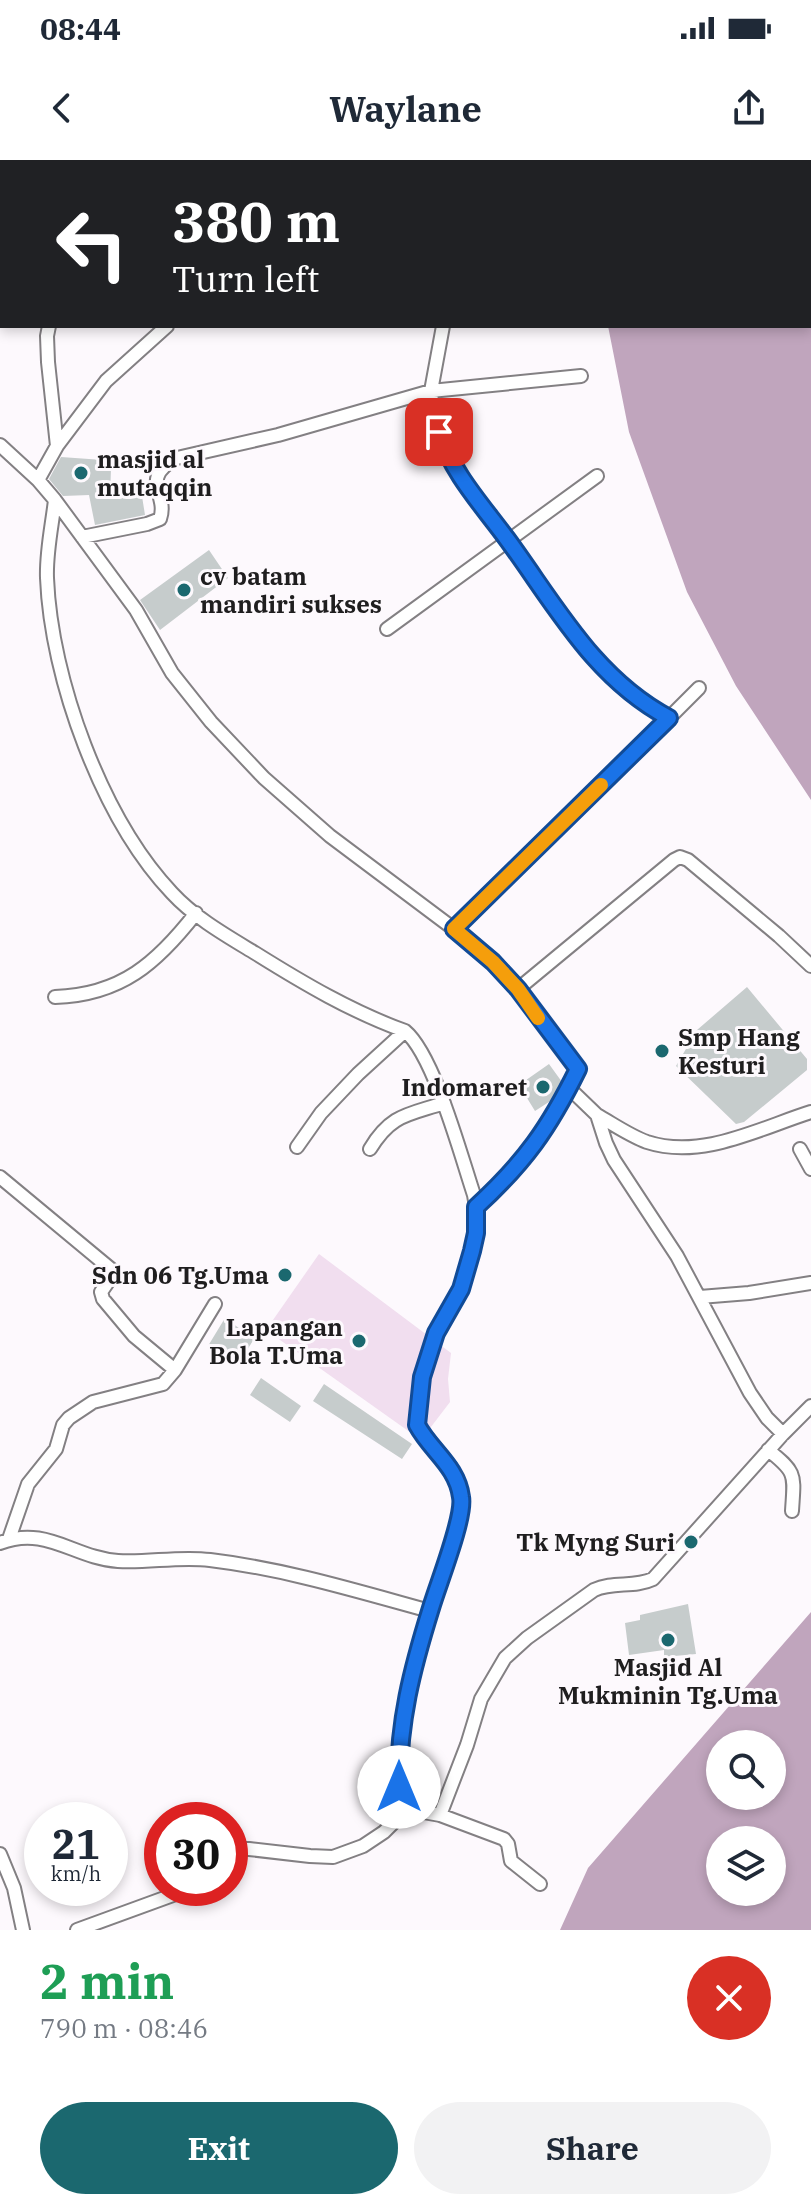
<!DOCTYPE html>
<meta charset="utf-8">
<style>
:root{--surface:#fff;--page:#f2f2f3;--text:#1f2937;--muted:#747a83;--accent:#1b686f}
body{margin:0;font-family:"IBM Plex Serif",serif;background:var(--page);color:var(--text);height:100vh;display:flex;flex-direction:column;font-size:30px;white-space:nowrap}
*{box-sizing:border-box;margin:0}
p{font-size:26px;color:var(--muted)}
.icon{flex:none;width:44px;height:44px;fill:none;stroke:currentColor;stroke-width:2;stroke-linecap:round;stroke-linejoin:round}
.map{position:relative;height:1770px;overflow:hidden}
.side{display:flex;flex-direction:column;background:var(--surface);flex:1}
.side>*{flex:none}
.guide{position:absolute;left:0px;top:0px;width:812px;height:168px;box-shadow:0 4px 12px #0003;background:#202124;color:#fff;overflow:hidden}
.controls{position:absolute;left:706px;top:1570px;display:grid;gap:16px}
.controls a{display:grid;place-items:center;width:80px;height:80px;border-radius:50%;background:var(--surface);box-shadow:0 4px 12px #0003;font-size:40px}
.speed{position:absolute;left:24px;top:1642px;display:flex;gap:16px;font-size:40px;font-weight:700;text-align:center}
.speed>*{display:grid;place-content:center;width:104px;height:104px;border-radius:50%;background:var(--surface);box-shadow:0 4px 12px #0003;line-height:1}
.speed small{font-size:20px;font-weight:400}
.speed .limit{border:12px solid #d22;background:#fff;color:#111}
.pin{position:absolute;display:grid;place-items:center;width:68px;height:68px;color:#fff;margin:-34px;border-radius:16px;box-shadow:0 4px 12px #0006}
.me{position:absolute;width:88px;margin:-44px;rotate:0deg;stroke-linejoin:round;filter:drop-shadow(0 0 6px #0008)}
.turn{display:flex;align-items:center;gap:28px;height:168px;padding:0 40px;font-size:36px}
.turn .icon{width:104px;height:104px;stroke-width:2.5}
.turn b{display:block;font-size:56px;line-height:68px}
.round{display:grid;place-items:center;flex:none;width:84px;height:84px;border-radius:42px;background:var(--page)}
.head{display:flex;align-items:center;justify-content:space-between;height:136px;padding:0 40px}
h1{font-size:48px;font-weight:800;line-height:60px;color:#1e9e55}
.cta{display:flex;gap:16px;margin-top:auto;padding:16px 40px}
.cta a{flex:1;height:92px;border-radius:48px;background:var(--accent);color:#fff;font-size:32px;font-weight:800;line-height:92px;text-align:center}
.cta a+a{background:var(--page);color:var(--text)}
.status{display:flex;justify-content:space-between;align-items:center;height:56px;padding:0 40px;background:var(--surface);direction:ltr}
.status svg{height:22px;fill:currentColor}
header{display:flex;justify-content:space-between;align-items:center;height:104px;padding:0 40px;background:var(--surface);font-size:36px;font-weight:800}
.map>svg:first-child{display:block}
</style>
<div class="status"><b>08:44</b><svg viewBox="0 0 49 12"><path d="M0 12V9h3v3zM5 12V6h3v6zM10 12V3h3v9zM15 12V0h3v12zM26 1h20v11H26zM47 4h2v5h-2z"/></svg></div>
<header><svg class="icon" aria-label="back" viewBox="0 0 24 24"><path d="M15 5l-7 7 7 7"/></svg>Waylane<svg class="icon" aria-label="share" viewBox="0 0 24 24"><path d="M12 15V3M7 8l5-5 5 5M5 13v7h14v-7"/></svg></header>
<div class="map">
<svg width="811" height="1770" viewBox="0 0 811 1770">
<rect width="100%" height="100%" fill="#fdf9fd"/>
<path fill="#f1deef" d="M319 1094 451 1193 448 1219 450 1242 421 1280 266 1170Z"/>
<path fill="#c0a5bd" fill-rule="evenodd" d="M712 0H811V640L736 526 687 432 629 272 608 166H810V2H711Z
M811 1452V1770H560L588 1708ZM720 1584H772V1636H720ZM720 1680H772V1732H720Z"/>
<path fill="#c6cccc" d="M61 297 103 300 111 308 110 337 141 330 145 355 95 365 89 335 63 336 49 319Z
M209 390 228 418 160 470 140 440Z
M747 827 807 899V910L744 962 736 964 676 906 697 870Z
M549 904 562 922 552 940 535 951 519 925Z
M225 1158 254 1179 237 1206 208 1186Z
M261 1218 301 1246 290 1262 250 1235Z
M324 1224 412 1284 402 1299 313 1241Z
M688 1444 696 1494 664 1497V1490L629 1495 625 1463 640 1460V1455Z"/>
<g fill="none" stroke-linecap="round" stroke-linejoin="round">
<defs>
<path id="minor" d="M79 0V2
M449 0 450 2
M634 0V2
M49 166 47 176 48 202 57 286
M443 166 431 231 433 253 445 291 466 324 582 484 603 509 629 533 669 558 699 528
M0 285 38 320 55 340 136 450 172 513 211 562 264 618 330 676 454 769 493 802 518 829 578 909C549 969 524 1002 476 1047V1073L472 1091 461 1129 436 1173 422 1217 417 1265 450 1306 459 1326 462 1349 430 1451 406 1540 399 1593 401 1648 394 1662 384 1672 363 1686 333 1697 310 1696 249 1689H230
M38 320 57 286 106 221 167 166
M55 340C52 366 46 392 47 418 51 519 102 659 172 733 195 758 227 776 255 793 303 823 352 852 405 871 434 895 461 996 474 1035L476 1047
M82 377 147 364 160 359C169 334 138 319 177 298L278 275 431 231 581 216
M387 469 597 316
M454 769 669 558
M518 829 674 700 680 697 688 700 779 776 811 806
M55 837C121 835 157 803 196 753
M569 928 597 955 606 983 614 1000 677 1096 750 1233 767 1258 783 1274
M597 955C613 964 630 976 647 982 702 1000 760 968 811 952
M297 987 321 953 358 914 405 871
M370 989C391 954 408 955 444 943
M800 989 811 1009
M0 1017 112 1110V1116L101 1132 103 1139 134 1176 175 1210 215 1144
M700 1137 749 1133 811 1123
M768 1290C798 1313 794 1316 792 1351
M9 1379 28 1324 56 1289 63 1265 69 1258 93 1242 163 1224 175 1210
M0 1383C46 1365 74 1398 118 1401 148 1403 179 1396 210 1400 285 1409 357 1431 430 1451
M401 1648 440 1655 467 1585 481 1539 505 1498 527 1478 594 1430C613 1421 634 1428 653 1419L783 1274 811 1246
M440 1655 504 1679 508 1684 511 1701 540 1724
M0 1694 14 1728 23 1770
M77 1770 192 1728"/>
</defs>
<use href="#minor" stroke="#838083" stroke-width="16"/>
<use href="#minor" stroke="#fff" stroke-width="12"/>
</g>
<g fill="none" stroke-linecap="round" stroke-linejoin="round">
<defs>
<path id="route" d="M399 1627C398 1563 412 1509 431 1448 438 1424 465 1357 461 1337 457 1306 431 1291 417 1265L422 1217 436 1173 461 1129 472 1091 476 1073V1047C525 1002 549 968 578 909L518 829 493 802 454 769 669 558C594 518 556 446 507 379 482 345 452 313 439 272"/>
</defs>
<use href="#route" stroke="#114b97" stroke-width="20"/>
<use href="#route" stroke="#1a73e8" stroke-width="14"/>
<path stroke="#f59e0b" stroke-width="14" d="M538 858 518 829 493 802 454 769 601 625"/>
</g>
<g fill="#1b686f" stroke="#fdf9fd" stroke-width="3">
<circle cx="81" cy="313" r="8"/>
<circle cx="184" cy="430" r="8"/>
<circle cx="662" cy="891" r="8"/>
<circle cx="543" cy="927" r="8"/>
<circle cx="285" cy="1115" r="8"/>
<circle cx="359" cy="1181" r="8"/>
<circle cx="691" cy="1382" r="8"/>
<circle cx="668" cy="1480" r="8"/>
</g>
<g text-anchor="middle" dominant-baseline="central" stroke-width="6" stroke-linejoin="round" paint-order="stroke">
<g font-size="24" font-weight="bold" fill="#1f1e1f" stroke="#fdf9fd" text-anchor="end">
<text x="97" y="299" text-anchor="start">masjid al<tspan x="97" dy="28">mutaqqin</tspan></text>
<text x="200" y="416" text-anchor="start">cv batam<tspan x="200" dy="28">mandiri sukses</tspan></text>
<text x="678" y="877" text-anchor="start">Smp Hang<tspan x="678" dy="28">Kesturi</tspan></text>
<text x="527" y="927">Indomaret</text>
<text x="269" y="1115">Sdn 06 Tg.Uma</text>
<text x="343" y="1167">Lapangan<tspan x="343" dy="28">Bola T.Uma</tspan></text>
<text x="675" y="1382">Tk Myng Suri</text>
<text x="668" y="1507" text-anchor="middle">Masjid Al<tspan x="668" dy="28">Mukminin Tg.Uma</tspan></text>
</g>
</g>
</svg>
<div class="controls">
<a><svg class="icon" aria-label="search" viewBox="0 0 24 24"><circle cx="10" cy="10" r="6"/><path d="M15 15l6 6"/></svg></a>
<a><svg class="icon" aria-label="layers" viewBox="0 0 24 24"><path d="M12 4l9 5-9 5-9-5zM3 14l9 5 9-5"/></svg></a>
</div>
<div class="speed"><div>21<small>km/h</small></div><div class="limit">30</div></div>
<div class="pin" style="left:439px;top:272px;background:#d93025"><svg class="icon" aria-label="arrive" viewBox="0 0 24 24"><path d="M6 21V4h12l-3 4 3 4H6"/></svg></div>
<svg class="me" style="left:399px;top:1627px" viewBox="-20 -20 40 40"><circle r="19" fill="#fff"/><path d="M0-13L10 11 0 6-10 11z" fill="#1a73e8"/></svg>
<div class="guide">
<div class="turn"><svg class="icon" aria-label="left" viewBox="0 0 24 24"><path d="M17 20v-9H6M10 6l-5 5 5 5"/></svg><div><b>380 m</b>Turn left</div></div>
</div>
</div>
<section class="side">
<div class="head"><div><h1>2 min</h1><p>790 m · 08:46</p></div><a class="round" style="background:#d93025;color:#fff"><svg class="icon" aria-label="close" viewBox="0 0 24 24"><path d="M6 6l12 12M18 6L6 18"/></svg></a></div>
<div class="cta"><a>Exit</a><a>Share</a></div>
</section>
